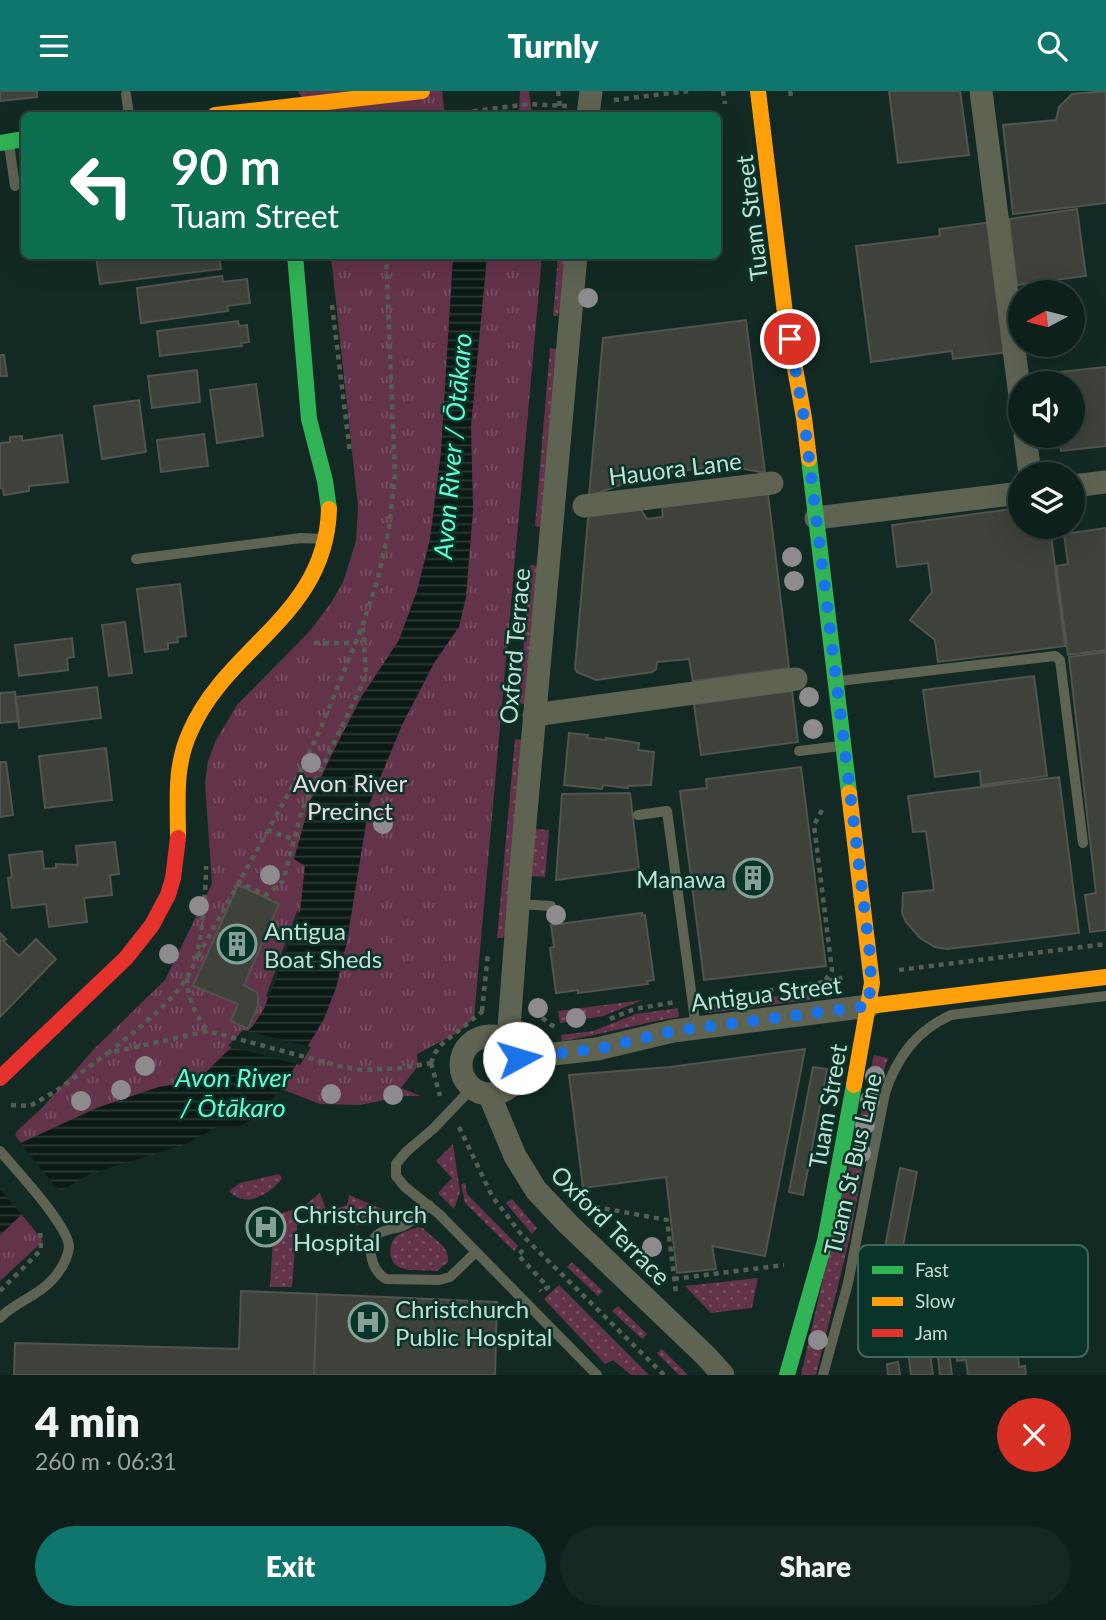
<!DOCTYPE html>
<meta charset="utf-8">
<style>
:root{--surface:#0e201b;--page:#172824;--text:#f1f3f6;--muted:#9ba3a3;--line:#2e3e3a;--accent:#0f766e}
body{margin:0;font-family:Lato,sans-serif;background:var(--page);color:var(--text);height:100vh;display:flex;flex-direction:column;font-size:26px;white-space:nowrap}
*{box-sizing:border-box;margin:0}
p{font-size:23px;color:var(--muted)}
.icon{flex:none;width:38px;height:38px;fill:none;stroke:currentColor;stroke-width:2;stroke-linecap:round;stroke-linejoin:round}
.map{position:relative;height:1284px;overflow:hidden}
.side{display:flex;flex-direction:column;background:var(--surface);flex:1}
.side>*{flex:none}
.banner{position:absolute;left:21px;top:21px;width:700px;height:147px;border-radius:10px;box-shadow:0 7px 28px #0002,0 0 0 2px var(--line);background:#0b6e4f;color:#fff;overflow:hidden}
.needle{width:46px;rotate:263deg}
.controls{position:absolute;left:1008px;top:189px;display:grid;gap:14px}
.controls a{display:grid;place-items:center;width:77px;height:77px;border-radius:50%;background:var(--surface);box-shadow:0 7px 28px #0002,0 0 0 2px var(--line);font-size:35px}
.pin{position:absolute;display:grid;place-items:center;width:60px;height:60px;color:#fff;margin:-30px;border:4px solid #fff;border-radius:50%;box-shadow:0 2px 7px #0007}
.me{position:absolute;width:77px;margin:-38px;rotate:84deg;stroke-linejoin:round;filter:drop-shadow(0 0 5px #0008)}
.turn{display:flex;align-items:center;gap:24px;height:147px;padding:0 35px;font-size:32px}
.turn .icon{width:91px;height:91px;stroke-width:2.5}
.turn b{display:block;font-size:49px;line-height:60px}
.round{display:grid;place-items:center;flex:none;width:74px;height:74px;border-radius:37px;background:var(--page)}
.headline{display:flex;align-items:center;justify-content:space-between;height:119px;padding:0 35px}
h1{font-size:42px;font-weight:800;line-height:52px}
.primary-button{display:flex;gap:14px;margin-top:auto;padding:14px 35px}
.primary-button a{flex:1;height:80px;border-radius:42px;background:var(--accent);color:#fff;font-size:28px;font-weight:800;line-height:80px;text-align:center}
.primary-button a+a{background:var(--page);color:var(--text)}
header{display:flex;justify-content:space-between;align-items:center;height:91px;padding:0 35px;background:var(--accent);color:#fff;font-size:32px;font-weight:800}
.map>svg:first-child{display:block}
</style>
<header><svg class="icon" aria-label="menu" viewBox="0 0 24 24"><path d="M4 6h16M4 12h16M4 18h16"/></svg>Turnly<svg class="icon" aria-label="search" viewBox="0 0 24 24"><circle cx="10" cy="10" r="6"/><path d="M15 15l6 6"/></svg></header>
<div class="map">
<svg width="1106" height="1284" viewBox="0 0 1106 1284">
<defs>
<pattern id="grass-dots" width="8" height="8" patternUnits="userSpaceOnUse" patternTransform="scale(1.75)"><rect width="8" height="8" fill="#63334a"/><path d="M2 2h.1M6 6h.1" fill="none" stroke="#785063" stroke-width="1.8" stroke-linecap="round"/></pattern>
<pattern id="park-tufts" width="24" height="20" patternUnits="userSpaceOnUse" patternTransform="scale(1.75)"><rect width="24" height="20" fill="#63334a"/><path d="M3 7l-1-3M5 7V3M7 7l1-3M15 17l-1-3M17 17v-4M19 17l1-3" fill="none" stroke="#785063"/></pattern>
<pattern id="water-rules" width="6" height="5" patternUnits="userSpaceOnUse" patternTransform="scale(1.75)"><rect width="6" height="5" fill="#0b1a15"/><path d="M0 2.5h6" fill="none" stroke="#2d3b36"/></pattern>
</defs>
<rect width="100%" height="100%" fill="#132a24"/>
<path fill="url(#grass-dots)" d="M558 165H566L561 222H558V225H553Z
M550 257 556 258V262L541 431 540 436 535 435Z
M530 474 540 475 526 613H519Z
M515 648 523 649 507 845H504L503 847H497Z
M534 738 549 739 545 786 530 785Z
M809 901 810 909 708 922 707 914Z
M643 909 603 925 560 932 558 920Z
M678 917 679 926C639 932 602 944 562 950L561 944 593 940 636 923Z
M874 964 888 967 878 998 849 1150 816 1284H801Z
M453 1053 460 1101 454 1118 438 1102 452 1087 436 1070Z
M279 1083 282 1086 281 1089C268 1104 245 1118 229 1100L240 1092Z
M465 1092 467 1103 518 1155 514 1160 465 1112 461 1093Z
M320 1102 327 1121 347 1114 349 1104 399 1125C385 1132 370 1124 357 1135L346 1124 301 1120 298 1122 292 1196H270L273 1147 282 1140 277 1131V1124L305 1114Z
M512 1108 537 1137 532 1143 506 1112Z
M418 1136 423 1137C433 1149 450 1154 448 1171L437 1180C425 1179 407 1181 397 1175 388 1169 388 1151 397 1145 402 1141 411 1139 418 1136Z
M572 1171 603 1200 598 1205 567 1176Z
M758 1187 752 1217 711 1222 685 1195Z
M559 1194 649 1284H631L613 1269 605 1273 544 1208Z
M618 1215 647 1243 642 1248 612 1220Z
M662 1258 688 1284H679L657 1262Z"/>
<path fill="url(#park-tufts)" d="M298 0H529L532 24H311Z
M331 165H542L474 927 459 941 417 963 418 975 401 997 421 1005H405L360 1014 320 1013 281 998 197 990 159 996 97 1017 21 1052 15 1044 17 1040 43 1016 95 957 165 889 212 793 205 692 208 670 216 649 237 614 309 541 331 512 343 491 356 450 358 416Z
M0 1096 43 1150 0 1190Z"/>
<path fill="url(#water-rules)" d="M453 165H487L471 335 473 419 466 506 459 536 434 572 402 634 369 714 347 850 336 897 323 930 281 998 256 1027 239 1035 217 1036 186 1053 90 1083 22 1123 0 1144V1068L21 1052 97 1017 159 996 197 990 253 935 264 918 300 821 305 775 294 768 310 711 331 665 362 605 399 549 417 500 430 448 441 361Z"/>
<path fill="#132a24" d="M442 0H520L519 24H445Z
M297 820 300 821 269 907 266 905Z
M243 939 311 956 300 974 228 955Z
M18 1049 62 1104 24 1126 0 1098V1063Z"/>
<path fill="#3e423b" stroke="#52544d" stroke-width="2" d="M0 0H37V6L0 10Z
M889 0H960L969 64 898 72Z
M1106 0V112L1013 123 1003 34 1056 29 1059 16 1072 3Z
M1077 118 1086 185 1017 194 1009 128Z
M992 131 1009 261 953 268 952 260 871 271 856 155 940 145 939 138Z
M219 164 221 178 100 193 96 165Z
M222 185 223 191 247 188 250 212 227 215 228 220 141 232 137 197Z
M746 229 765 382 734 376 715 375 643 386 589 405 603 247Z
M238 230 239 235 247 234 249 251 241 252 242 255 160 265 157 240Z
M0 264H4L7 285H0Z
M1106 276V355L1061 360 1059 345H1073V292H1052L1051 282Z
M197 279 200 311 152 317 148 285Z
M256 293 263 345 217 352 210 299Z
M139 309 146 361 102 368 94 315Z
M204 343 208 375 161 381 157 349Z
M62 344 68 391 29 395V400L4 404 3 398 0 397V352L10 351V346L22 345V350Z
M767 395 789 577 693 590 689 568 657 571 656 578 652 581 596 589 577 581 575 577 588 428 595 417 638 414 647 428 663 426 661 407Z
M1020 417V436H1050L1065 555 938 571 935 549 910 529 932 501 928 472 897 476 892 434Z
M1106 437V559L1068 564 1056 475 1068 473 1064 443Z
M180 493 186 545 177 546 178 551 168 552V558L145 561 137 498Z
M125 531 132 582 109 585 102 534Z
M72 547 74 566 67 567 68 579 19 585 15 554Z
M1106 561V839L1090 841 1085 804 1096 802 1069 566Z
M1034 585 1047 685 981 694 980 680 935 686 923 599Z
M97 596 101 627 19 637 15 606Z
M792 600 798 651 701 664 694 613Z
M15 601 19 630 0 632V602Z
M569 642 588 644 587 647 606 649V647L639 652 638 659 654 661 651 694 628 695V697L603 694 602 698 564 694Z
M106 657 112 709 45 717 39 665Z
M0 671H6L13 724 0 726Z
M801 676 826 875 704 889 680 700 707 697 706 688Z
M1059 686 1079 842 947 858 935 856 920 847 906 831 902 822 903 802 934 799 926 740 913 741 908 705Z
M630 702 639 778 556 789 562 703Z
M115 751 119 783 110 784 112 804 84 807 87 831 49 836 46 813 12 817 8 787 12 786 9 764 42 760 44 778 56 777V773L78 774 76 755Z
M238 794 279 813 244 894 258 902V915L248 938 231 930 238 913 193 895Z
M642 822V825L645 824 654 889 647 890 648 893 578 902V899L556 902 550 857 554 856 551 834Z
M0 842 6 848 3 850 19 865 36 848 56 868 0 926Z
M805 958 765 1165 712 1155 716 1178 677 1182 666 1086 583 1097 569 984 670 976Z
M813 976 827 978 803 1104 789 1101Z
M900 1077 917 1081 893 1207 876 1204Z
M241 1200 317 1203 314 1284H14L15 1252 239 1258Z
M317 1203 497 1211 495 1284H314Z
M1007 1247 1010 1264 1018 1263 1019 1276 1025 1275 1026 1284H968L966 1269 957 1270 956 1257 990 1252V1249Z
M948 1254 952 1284H940L937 1255Z
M929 1256 933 1284H911L908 1259Z
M898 1271 900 1284H888L887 1273Z"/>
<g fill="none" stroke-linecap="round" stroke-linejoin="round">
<path stroke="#545f54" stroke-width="4.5" stroke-dasharray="5 5" stroke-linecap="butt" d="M558 0 561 24
M723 0 725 13
M790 0 791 5
M614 9 688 0
M443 24 530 13 567 15
M332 214 350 362
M314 552H356
M822 719 814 734 832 879 824 891
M267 739 295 749
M237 790 266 804 283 790 302 719 366 585 363 537
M198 865 296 689 320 639 362 536 378 487 389 438 395 383 386 164
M899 879 1106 853
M187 887C188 909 195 923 208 940
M709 907 809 894 846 886
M482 920 488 862
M534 921C543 926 548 934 558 937
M610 928 634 918 676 911
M108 962C136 939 186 903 196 867 202 844 206 800 206 775
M431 972 435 962 442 953 483 920
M431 972 440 1005
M11 1014 30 1015 56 1000 108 962 208 940 339 975 362 979 402 977 431 972
M459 1036 492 1105 521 1143 664 1284
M585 1114 667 1129 676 1202
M523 1159 518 1164 548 1196 542 1201 540 1199
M674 1188 784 1174
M0 1200 41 1159 40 1138"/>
<path stroke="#5f6352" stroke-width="10" d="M126 3 129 24
M9 53 15 95
M136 468 301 447 323 448
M839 590 1055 565 1060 569 1083 752
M799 660 841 655
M638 724 667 720 696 937
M518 813 551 815
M472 997 434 1037 406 1061 396 1073V1085L405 1096 439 1123 597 1284
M0 1060C15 1078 69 1135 69 1156 68 1167 60 1181 52 1189 38 1205 12 1213 0 1227
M429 1114C421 1122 414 1130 403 1135 395 1138 383 1138 377 1144 365 1156 372 1180 386 1188L439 1189 450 1186 476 1161
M823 1284 848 1192 885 1002C897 966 916 940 951 924L1106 905"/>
<path stroke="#5f6352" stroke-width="23" d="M981 0 1020 305
M588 24 591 0
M1025 345 1030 383
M1073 395 1106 391
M584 415 772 392
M816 427 1020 402
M534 624 796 588
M461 974a29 29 0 1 1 58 0a29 29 0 1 1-58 0Z
M508 950 521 777 576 164
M518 967 597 958 673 940 869 915
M489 1003 515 1065 536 1099 568 1133 706 1265 723 1284"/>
<path stroke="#30b455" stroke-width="16" d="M0 52 24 48
M295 164 309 328 325 390 329 418
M809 368 849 702
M787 1284 825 1150 854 994"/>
<path stroke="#ff9f0a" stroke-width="16" d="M758 0 785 222 804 327 809 368
M215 24 422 0
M849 702 872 892 854 994
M178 747C178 710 174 676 190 641 227 555 326 525 329 418
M869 915 1106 886"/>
<path stroke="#e5322d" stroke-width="16" d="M0 987 126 867 152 834 168 804 173 787 178 747"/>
</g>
<g fill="#8d8b8d">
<circle cx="588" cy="207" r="10"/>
<circle cx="792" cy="466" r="10"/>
<circle cx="794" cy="490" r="10"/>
<circle cx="809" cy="606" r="10"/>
<circle cx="813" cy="638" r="10"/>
<circle cx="311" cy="672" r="10"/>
<circle cx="383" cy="733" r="10"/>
<circle cx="270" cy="784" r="10"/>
<circle cx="199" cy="815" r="10"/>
<circle cx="556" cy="824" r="10"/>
<circle cx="169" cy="863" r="10"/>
<circle cx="538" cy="917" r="10"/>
<circle cx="576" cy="927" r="10"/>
<circle cx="145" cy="975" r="10"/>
<circle cx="875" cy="985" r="10"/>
<circle cx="121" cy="999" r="10"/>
<circle cx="331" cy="1003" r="10"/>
<circle cx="393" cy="1004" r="10"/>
<circle cx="870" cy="1009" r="10"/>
<circle cx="81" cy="1010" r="10"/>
<circle cx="865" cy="1034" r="10"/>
<circle cx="861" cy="1062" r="10"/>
<circle cx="652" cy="1156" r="10"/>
<circle cx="818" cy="1249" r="10"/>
</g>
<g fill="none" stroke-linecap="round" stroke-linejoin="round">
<path stroke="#1a73e8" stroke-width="12" stroke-dasharray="0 21.6" d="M519 967 597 958 673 940 869 915 871 872 804 327 790 248"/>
</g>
<defs>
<symbol id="building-ring" viewBox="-11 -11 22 22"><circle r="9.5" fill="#093429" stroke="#86a097" stroke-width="1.5"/><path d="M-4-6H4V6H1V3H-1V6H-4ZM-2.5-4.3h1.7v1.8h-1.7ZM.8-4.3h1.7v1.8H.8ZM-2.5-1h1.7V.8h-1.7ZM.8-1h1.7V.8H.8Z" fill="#86a097"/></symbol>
<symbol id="hospital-ring" viewBox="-11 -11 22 22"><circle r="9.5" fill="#093429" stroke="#86a097" stroke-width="1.5"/><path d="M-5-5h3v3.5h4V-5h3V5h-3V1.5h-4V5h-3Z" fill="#86a097"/></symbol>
</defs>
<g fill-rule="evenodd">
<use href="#building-ring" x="731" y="765" width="44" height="44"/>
<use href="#building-ring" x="215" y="831" width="44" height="44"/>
<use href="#hospital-ring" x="244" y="1114" width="44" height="44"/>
<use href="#hospital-ring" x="346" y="1209" width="44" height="44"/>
</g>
<g text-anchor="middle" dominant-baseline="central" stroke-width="5" stroke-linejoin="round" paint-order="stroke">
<g font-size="24" fill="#c4dfd5" stroke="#093429">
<text transform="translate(751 127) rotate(-97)">Tuam Street</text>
<text transform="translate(675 377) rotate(-7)">Hauora Lane</text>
<text transform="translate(514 555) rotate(-85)">Oxford Terrace</text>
<text transform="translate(766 902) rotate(-7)">Antigua Street</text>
<text transform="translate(827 1015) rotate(-80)">Tuam Street</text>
<text transform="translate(852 1073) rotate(-77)">Tuam St Bus Lane</text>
<text transform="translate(611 1134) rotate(45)">Oxford Terrace</text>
</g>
<g font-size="24" fill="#f1dae3" stroke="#093429">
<text x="350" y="691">Avon River<tspan x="350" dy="28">Precinct</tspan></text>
</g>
<g font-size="24" fill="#c4dfd5" stroke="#093429" text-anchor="start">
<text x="726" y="787" text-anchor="end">Manawa</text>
<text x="264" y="839">Antigua<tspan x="264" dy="28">Boat Sheds</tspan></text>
<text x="293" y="1122">Christchurch<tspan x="293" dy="28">Hospital</tspan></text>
<text x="395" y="1217">Christchurch<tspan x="395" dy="28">Public Hospital</tspan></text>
</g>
<g font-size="26" font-style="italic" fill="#64fbd3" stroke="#093429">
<text transform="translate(452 355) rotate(-85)">Avon River / Ōtākaro</text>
<text x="233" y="986">Avon River<tspan x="233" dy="30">/ Ōtākaro</tspan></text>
</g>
</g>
<rect x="858" y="1154" width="230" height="112" rx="10" fill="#093429" stroke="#41675d" stroke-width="2"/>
<rect x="872" y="1175" width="31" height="8" fill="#30b455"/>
<rect x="872" y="1206" width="31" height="9" fill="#ff9f0a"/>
<rect x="872" y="1238" width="31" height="8" fill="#e5322d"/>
<g font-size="19" fill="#c4dfd5">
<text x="915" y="1186">Fast</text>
<text x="915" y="1217">Slow</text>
<text x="915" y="1249">Jam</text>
</g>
</svg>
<div class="controls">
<a><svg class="needle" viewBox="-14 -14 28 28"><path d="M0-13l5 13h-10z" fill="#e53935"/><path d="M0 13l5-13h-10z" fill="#9ba3a3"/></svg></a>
<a><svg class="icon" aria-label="sound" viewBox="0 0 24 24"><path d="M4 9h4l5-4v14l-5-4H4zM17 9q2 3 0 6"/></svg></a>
<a><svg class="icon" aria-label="layers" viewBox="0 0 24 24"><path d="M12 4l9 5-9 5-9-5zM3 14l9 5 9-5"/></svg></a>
</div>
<div class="pin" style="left:790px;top:248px;background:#d93025"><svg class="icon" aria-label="arrive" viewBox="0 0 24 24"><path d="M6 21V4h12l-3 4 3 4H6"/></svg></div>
<svg class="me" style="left:519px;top:967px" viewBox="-20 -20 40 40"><circle r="19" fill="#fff"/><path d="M0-13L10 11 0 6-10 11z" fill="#1a73e8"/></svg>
<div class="banner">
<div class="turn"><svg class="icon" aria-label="left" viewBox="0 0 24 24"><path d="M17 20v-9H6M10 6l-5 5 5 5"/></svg><div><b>90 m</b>Tuam Street</div></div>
</div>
</div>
<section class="side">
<div class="headline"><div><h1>4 min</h1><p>260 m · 06:31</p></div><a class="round" style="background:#d93025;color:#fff"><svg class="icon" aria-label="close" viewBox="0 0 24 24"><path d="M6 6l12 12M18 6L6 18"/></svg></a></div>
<div class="primary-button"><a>Exit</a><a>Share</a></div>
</section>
